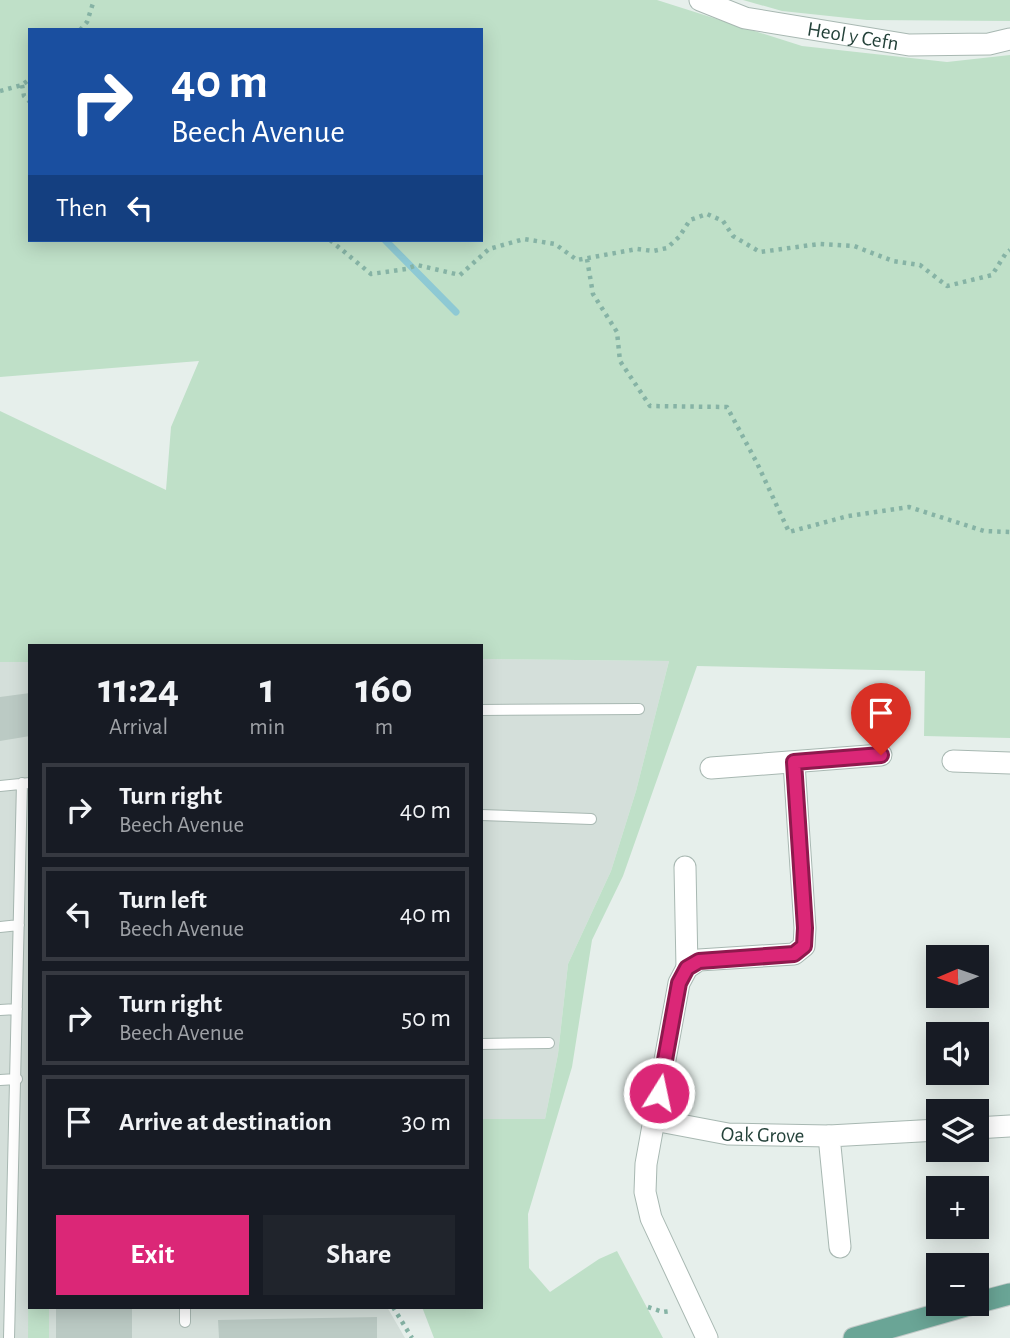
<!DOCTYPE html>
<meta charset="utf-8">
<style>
:root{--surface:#171b24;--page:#20242c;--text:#f1f3f6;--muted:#9ea1a6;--line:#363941;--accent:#db2777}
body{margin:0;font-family:"Alegreya Sans",sans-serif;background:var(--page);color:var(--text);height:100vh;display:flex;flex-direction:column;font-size:26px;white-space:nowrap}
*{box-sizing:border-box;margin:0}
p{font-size:23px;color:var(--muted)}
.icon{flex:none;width:38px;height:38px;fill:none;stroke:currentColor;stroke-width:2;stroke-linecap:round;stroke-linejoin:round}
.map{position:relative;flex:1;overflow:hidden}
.side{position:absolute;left:28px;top:644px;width:455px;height:665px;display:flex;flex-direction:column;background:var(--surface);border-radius:0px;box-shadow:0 4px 18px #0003}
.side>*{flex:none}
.guide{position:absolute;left:28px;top:28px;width:455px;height:214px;border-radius:0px;box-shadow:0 4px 18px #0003;background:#1a4fa0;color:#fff;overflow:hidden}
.needle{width:46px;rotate:268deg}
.controls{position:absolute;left:926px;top:945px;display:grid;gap:14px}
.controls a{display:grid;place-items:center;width:63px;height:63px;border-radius:0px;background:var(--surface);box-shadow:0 4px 18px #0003;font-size:35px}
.pin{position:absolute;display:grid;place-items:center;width:60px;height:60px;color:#fff;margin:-72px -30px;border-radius:50% 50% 50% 0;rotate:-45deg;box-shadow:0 0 7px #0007}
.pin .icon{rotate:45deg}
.me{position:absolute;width:77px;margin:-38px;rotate:10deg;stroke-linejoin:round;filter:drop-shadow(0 0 5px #0008)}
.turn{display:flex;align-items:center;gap:24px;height:147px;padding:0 28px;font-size:32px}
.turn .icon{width:91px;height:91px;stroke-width:2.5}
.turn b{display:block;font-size:49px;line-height:60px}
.then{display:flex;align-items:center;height:66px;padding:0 28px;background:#0003;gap:14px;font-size:26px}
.eta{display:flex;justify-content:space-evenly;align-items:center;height:119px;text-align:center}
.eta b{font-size:42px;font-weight:700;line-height:49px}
.primary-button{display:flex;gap:14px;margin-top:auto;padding:14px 28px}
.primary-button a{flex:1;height:80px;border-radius:0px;background:var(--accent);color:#fff;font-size:28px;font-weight:700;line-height:80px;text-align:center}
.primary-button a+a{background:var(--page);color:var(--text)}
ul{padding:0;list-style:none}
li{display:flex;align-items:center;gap:21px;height:94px;margin:0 14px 10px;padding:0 14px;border:4px solid var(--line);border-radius:0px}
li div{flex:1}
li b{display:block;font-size:26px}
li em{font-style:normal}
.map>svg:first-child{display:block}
</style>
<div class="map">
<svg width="1010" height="1338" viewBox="0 0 1010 1338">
<rect width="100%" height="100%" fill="#e6efeb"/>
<path fill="#d4dfda" d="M481 659 669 661 636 791 611 871 568 964 558 1054 545 1119H481Z
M0 662H30V1307H387L405 1338H0Z"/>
<path fill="#bfe0c8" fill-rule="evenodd" d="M0 0H657L802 46 947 62 1010 55V738L924 736 925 671 697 666 623 876 592 940 572 1067 528 1214 529 1268 550 1292 599 1259 617 1251 663 1338H434L422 1307H481V1119H545L558 1054 568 964 611 871 636 791 669 661 481 659V646H30V662H0V411L166 490 171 427 199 361 0 377ZM30 30H481V240H30Z
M743 0H1010V21L867 20 782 11Z
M30 971V1307H49V1338H28Z"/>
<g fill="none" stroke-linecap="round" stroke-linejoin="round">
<path stroke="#8ec9d4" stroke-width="7" d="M385 240 456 312"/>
</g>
<path fill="#bbcac4" d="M30 693V736L0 741V697Z
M56 1307H132V1338H56Z
M377 1317V1338H219L218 1320Z"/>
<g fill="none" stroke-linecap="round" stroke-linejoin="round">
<defs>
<path id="service" d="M481 710 639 709
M0 786 30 783
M481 815 591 819
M0 927 19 925
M0 1010 17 1009
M481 1044 549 1043
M0 1080 17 1079
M185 1322V1307
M9 1338 22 783"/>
<g id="minor">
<path d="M953 761 1010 763"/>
<path d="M711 768 881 755"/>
<path d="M685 867 687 968"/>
<path id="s1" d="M654 1120 728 1134 829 1136"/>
<path d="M976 1128 1010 1126"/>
<path d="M840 1247 829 1136 938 1130"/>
<path d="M707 1338 651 1218 645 1192 646 1164 679 983 687 968 699 960 794 954 804 946 805 928 794 763"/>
</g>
<g id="tertiary">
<path id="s2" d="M700 0 745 18 909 45 989 44 1010 39"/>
</g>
<path id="primary" d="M976 1303 1010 1294
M854 1338 973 1304"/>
</defs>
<use href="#service" stroke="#a8b8b2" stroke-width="12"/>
<use href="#minor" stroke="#a8b8b2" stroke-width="23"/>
<use href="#tertiary" stroke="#a8b8b2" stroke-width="23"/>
<use href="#primary" stroke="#c2cac8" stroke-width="23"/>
<path stroke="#86b3a5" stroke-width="4.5" stroke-dasharray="3.5 5" stroke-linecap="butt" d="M80 30 87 22 94 0
M22 85 24 96 30 102
M0 91 22 85 30 79
M330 240 371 274 406 269 417 265 460 275 489 249 524 239 555 244 577 260 637 249 653 251 667 248 679 237 690 220 707 214 723 221 733 236 760 252 819 244 854 246 893 261 920 265 947 286 992 275 1006 253 1010 250
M587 259 593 294 617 332 620 361 650 406 727 407 757 463 789 532 848 516 909 507 984 531 1010 532
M393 1307 412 1338
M648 1307 663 1312 671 1311"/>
<use href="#service" stroke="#fff" stroke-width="10"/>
<use href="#minor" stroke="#fff" stroke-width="21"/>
<use href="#tertiary" stroke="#fff" stroke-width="21"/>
<use href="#primary" stroke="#6aa596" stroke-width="21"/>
</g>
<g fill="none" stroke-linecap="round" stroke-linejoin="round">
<defs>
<path id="route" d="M659 1093 679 983 687 968 699 961 794 954 804 946 805 928 794 762 881 755"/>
</defs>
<use href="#route" stroke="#8e194d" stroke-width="18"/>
<use href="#route" stroke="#db2777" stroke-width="12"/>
</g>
<g text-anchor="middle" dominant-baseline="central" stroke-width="7" stroke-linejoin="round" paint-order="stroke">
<g font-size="21" fill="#24423a" stroke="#f7fbf9">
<text stroke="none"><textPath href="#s2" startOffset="158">Heol y Cefn</textPath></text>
<text stroke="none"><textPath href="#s1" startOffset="110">Oak Grove</textPath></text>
</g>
</g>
</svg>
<div class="controls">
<a><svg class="needle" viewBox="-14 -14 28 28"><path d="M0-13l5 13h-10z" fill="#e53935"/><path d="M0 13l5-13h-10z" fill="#9ea1a6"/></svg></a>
<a><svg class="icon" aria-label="sound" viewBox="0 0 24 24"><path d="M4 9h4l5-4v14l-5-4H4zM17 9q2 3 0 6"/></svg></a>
<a><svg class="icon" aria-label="layers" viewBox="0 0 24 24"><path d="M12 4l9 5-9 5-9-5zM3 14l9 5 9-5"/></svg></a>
<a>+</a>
<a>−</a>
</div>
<div class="pin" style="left:881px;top:755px;background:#d93025"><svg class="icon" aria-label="arrive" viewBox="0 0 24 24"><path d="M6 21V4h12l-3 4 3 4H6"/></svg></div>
<svg class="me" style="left:659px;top:1093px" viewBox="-20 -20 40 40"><circle r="17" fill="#db2777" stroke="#fff" stroke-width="3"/><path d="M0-11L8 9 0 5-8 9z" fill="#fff"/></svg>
<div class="guide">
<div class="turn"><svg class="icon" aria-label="right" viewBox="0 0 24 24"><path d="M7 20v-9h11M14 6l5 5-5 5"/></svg><div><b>40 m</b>Beech Avenue</div></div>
<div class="then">Then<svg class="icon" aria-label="left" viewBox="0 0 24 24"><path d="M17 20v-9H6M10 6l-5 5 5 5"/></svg></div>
</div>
<section class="side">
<div class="eta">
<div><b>11:24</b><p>Arrival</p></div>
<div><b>1</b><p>min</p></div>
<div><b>160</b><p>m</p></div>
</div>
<ul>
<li><svg class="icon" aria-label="right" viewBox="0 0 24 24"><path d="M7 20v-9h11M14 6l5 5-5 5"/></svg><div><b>Turn right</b><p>Beech Avenue</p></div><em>40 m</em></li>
<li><svg class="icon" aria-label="left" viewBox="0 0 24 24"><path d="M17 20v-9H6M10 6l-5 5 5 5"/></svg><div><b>Turn left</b><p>Beech Avenue</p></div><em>40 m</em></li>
<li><svg class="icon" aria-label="right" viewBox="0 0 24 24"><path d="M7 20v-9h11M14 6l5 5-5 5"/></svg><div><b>Turn right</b><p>Beech Avenue</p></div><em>50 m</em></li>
<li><svg class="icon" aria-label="arrive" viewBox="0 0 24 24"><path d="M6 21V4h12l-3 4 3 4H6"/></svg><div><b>Arrive at destination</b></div><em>30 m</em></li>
</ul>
<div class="primary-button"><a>Exit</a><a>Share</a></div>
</section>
</div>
